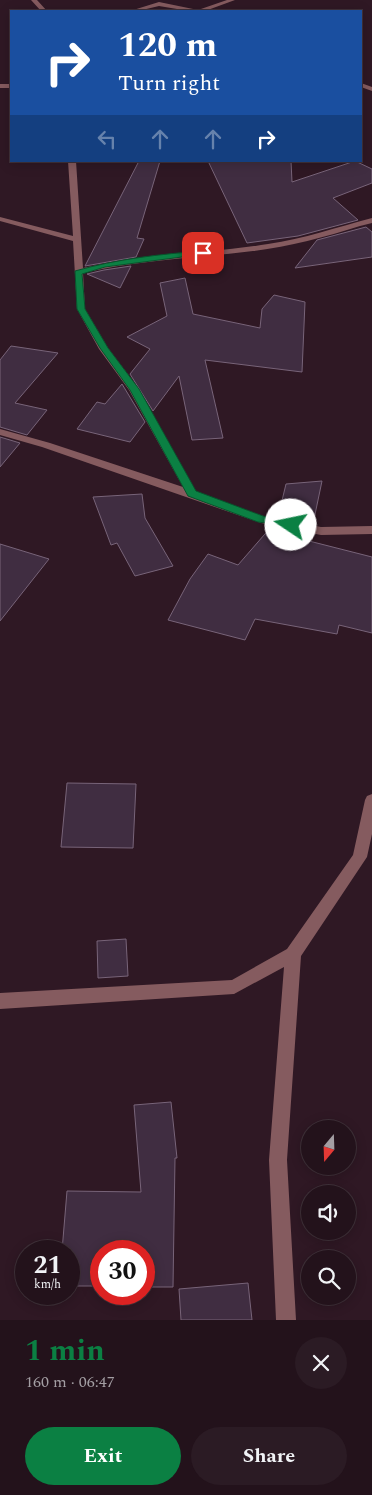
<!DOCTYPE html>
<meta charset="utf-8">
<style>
:root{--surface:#23121b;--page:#2b1b24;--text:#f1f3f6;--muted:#a39ea3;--line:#40323a;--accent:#0b8043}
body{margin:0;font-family:Spectral,serif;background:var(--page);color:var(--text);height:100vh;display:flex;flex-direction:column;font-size:19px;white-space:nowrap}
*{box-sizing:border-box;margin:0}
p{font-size:16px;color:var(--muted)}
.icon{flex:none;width:28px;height:28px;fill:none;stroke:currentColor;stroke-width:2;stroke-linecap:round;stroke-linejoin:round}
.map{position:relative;height:1320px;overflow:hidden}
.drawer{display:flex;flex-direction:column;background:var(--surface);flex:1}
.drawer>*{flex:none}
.hud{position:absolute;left:10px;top:10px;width:352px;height:152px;border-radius:0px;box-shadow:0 2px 12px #0003,0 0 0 1px var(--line);background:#1a4fa0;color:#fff;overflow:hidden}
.needle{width:32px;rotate:199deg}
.fabs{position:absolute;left:301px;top:1120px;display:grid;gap:10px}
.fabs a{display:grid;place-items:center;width:55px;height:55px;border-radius:50%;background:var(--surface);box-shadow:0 2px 12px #0003,0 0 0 1px var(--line);font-size:25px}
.speed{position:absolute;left:15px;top:1240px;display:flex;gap:10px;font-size:25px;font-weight:700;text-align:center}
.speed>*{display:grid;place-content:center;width:65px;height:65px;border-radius:50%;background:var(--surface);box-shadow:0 2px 12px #0003,0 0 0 1px var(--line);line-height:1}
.speed small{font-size:12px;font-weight:400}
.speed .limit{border:8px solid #d22;background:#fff;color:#111}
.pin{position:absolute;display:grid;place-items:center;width:42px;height:42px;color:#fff;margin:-21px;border-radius:10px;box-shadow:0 2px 8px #0006}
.me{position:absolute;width:55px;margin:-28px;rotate:281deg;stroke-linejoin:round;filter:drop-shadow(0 0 4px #0008)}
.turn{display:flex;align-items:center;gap:18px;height:105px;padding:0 25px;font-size:22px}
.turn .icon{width:65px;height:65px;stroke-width:2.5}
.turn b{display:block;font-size:35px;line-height:42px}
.lanes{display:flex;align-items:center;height:48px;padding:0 25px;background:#0003;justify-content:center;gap:25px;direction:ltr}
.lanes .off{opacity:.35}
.round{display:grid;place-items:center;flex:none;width:52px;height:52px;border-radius:26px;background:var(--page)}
.headline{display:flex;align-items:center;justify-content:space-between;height:85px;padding:0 25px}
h1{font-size:30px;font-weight:700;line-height:38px;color:var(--accent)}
.cta{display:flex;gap:10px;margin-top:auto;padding:10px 25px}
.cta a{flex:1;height:58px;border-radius:30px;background:var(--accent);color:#fff;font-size:20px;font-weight:700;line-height:58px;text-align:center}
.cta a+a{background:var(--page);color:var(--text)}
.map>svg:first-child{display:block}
</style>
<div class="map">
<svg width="372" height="1320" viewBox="0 0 372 1320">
<rect width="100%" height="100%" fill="#2f1824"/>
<path fill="#402d41" stroke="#786479" d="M139 161H160L137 238 144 239 136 257 85 266Z
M208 161H291L292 182 355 161 372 169V183L333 198 358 220 298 236 247 243Z
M366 227 372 232V257L295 268 317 240Z
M131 266 120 288 87 274 104 270Z
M185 278 193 314 260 328 262 309 274 295 305 302 302 372 205 360 223 438 192 440 179 376 153 411 130 374 150 349 127 337 167 316 160 283Z
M11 346 58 353 15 403 47 410 27 435 0 427V360Z
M122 384 145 422 130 442 77 429 97 402 105 404Z
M0 437 20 443 0 467Z
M322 481 313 524 278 517 286 484Z
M142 494 145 518 173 566 135 576 117 543 111 545 93 497Z
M271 527 311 535 309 541 372 557V633L339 625 337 634 255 619 245 640 168 620 190 579 208 554 238 565Z
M0 544 49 559 0 621Z
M67 783 136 784 133 848 61 847Z
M126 939 128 976 98 978 97 941Z
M171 1102 177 1158H175L173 1287H144V1251H101V1286H69V1251H62L67 1191 141 1192 134 1105Z
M248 1283 252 1320H181L179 1289Z"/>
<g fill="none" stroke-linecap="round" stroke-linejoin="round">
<path fill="#855b5f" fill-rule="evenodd" d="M31 0H37L47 11H41Z
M227 0H235L205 11H189L159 6 138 11H130L159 2 198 10Z
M361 83 372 87V91L361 87Z
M0 84H11V88H0Z
M68 161H76L83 268C144 254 207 254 268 244 304 239 337 227 372 218V223L360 226C325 237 289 247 253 251 196 258 139 260 83 273L85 309 108 348 139 389 196 492 263 516 321 527 372 526V534L321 535 261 523 42 447 0 435V429L50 443 183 487 129 390 99 349 77 309 73 241 0 221V217L73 236Z
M372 794V834L367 857 301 956 287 1160 296 1320H276L269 1160 284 967 234 994 0 1009V993L232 980 287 949 353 855 365 800 367 796Z"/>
</g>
<path fill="#0b8043" stroke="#07532c" d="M203 251 206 253 205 254 105 267 82 274 85 309 108 348 139 389 196 491 263 516 295 523V527L258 522 188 496 130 390 100 348 77 309 75 271C117 259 160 254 203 251Z"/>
</svg>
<div class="fabs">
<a><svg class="needle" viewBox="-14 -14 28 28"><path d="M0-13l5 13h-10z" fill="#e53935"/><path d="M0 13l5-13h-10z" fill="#a39ea3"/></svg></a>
<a><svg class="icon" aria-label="sound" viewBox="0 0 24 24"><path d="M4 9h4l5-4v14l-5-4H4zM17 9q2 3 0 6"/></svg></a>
<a><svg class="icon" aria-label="search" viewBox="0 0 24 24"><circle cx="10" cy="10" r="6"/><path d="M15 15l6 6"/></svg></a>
</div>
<div class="speed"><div>21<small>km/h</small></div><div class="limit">30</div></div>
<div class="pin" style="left:203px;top:253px;background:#d93025"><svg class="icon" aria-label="arrive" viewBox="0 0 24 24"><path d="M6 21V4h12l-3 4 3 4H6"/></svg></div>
<svg class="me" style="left:291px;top:525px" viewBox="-20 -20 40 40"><circle r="19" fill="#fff"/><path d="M0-13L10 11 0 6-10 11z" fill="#0b8043"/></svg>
<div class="hud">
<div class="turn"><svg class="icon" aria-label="right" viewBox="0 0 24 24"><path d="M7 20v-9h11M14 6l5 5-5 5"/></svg><div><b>120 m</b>Turn right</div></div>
<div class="lanes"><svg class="icon off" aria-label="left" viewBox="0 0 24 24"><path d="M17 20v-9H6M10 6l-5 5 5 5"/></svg><svg class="icon off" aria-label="ahead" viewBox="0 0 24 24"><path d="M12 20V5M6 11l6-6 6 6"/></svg><svg class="icon off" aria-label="ahead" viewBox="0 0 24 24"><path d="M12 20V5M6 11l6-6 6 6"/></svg><svg class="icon" aria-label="right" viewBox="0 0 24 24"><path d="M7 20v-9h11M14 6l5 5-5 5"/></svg></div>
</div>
</div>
<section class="drawer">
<div class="headline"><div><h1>1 min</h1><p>160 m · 06:47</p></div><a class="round"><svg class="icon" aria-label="close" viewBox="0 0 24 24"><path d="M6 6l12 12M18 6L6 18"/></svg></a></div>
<div class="cta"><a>Exit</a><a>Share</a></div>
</section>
